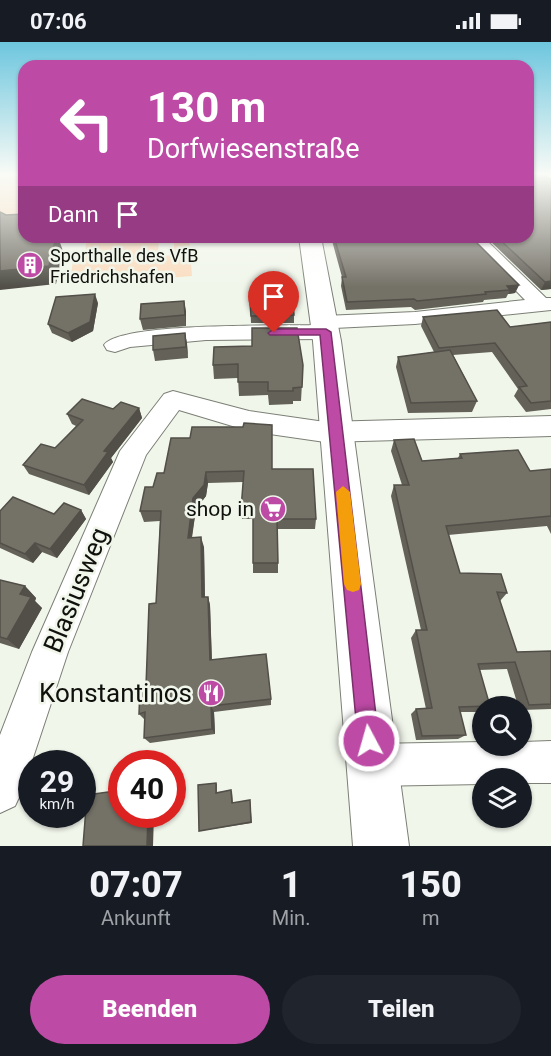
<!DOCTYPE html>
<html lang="de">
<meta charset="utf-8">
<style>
:root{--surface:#171b24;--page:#20242c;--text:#f1f3f6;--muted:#9ea1a6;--accent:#bd4aa5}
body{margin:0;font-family:Roboto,sans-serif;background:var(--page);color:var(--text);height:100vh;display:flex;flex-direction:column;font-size:22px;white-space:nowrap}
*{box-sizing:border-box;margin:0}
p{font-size:20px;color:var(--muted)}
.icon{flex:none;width:33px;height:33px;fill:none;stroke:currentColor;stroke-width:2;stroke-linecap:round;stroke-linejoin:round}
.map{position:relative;height:804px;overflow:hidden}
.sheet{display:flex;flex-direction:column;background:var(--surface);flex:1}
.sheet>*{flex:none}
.guide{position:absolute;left:18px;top:18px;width:516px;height:183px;border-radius:18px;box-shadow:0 2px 4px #0004;background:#bd4aa5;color:#fff;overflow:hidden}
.tools{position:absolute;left:472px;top:654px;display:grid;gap:12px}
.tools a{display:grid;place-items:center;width:60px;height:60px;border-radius:50%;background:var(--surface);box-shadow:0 2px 4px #0004;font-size:30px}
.speed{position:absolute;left:18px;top:708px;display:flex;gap:12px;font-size:30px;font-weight:700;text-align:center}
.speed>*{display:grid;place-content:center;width:78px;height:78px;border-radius:50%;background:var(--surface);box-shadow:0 2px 4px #0004;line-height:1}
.speed small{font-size:15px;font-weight:400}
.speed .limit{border:9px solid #d22;background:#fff;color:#111}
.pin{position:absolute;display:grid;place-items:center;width:51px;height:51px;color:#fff;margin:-62px -26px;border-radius:50% 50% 50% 0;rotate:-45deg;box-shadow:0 0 6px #0007}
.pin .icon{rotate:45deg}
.me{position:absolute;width:66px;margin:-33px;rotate:354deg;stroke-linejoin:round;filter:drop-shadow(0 0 4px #0008)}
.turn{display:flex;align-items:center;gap:21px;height:126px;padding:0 30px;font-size:27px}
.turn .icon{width:78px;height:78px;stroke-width:2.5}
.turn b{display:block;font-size:42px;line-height:51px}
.then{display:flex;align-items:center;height:57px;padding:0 30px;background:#0003;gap:12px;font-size:22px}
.eta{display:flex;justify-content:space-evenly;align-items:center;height:102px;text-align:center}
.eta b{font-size:36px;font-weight:800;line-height:42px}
.action{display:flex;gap:12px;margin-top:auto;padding:12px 30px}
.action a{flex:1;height:69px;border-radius:36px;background:var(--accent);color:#fff;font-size:24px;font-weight:800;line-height:69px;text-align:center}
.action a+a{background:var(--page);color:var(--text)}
.status{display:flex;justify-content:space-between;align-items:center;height:42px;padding:0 30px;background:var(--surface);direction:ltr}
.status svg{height:16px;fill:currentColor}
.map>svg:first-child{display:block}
</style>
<div class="status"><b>07:06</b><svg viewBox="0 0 49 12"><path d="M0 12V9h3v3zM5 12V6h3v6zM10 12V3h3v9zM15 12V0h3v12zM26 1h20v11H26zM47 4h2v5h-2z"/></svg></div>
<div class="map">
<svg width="551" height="804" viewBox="0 0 551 804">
<rect width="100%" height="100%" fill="#f1f6eb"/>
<path fill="#fadcbf" d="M0 133H24V179L0 174Z
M159 195 158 214 174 213V195H189L192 234 92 242 93 232 70 238 73 219 85 217 86 201Z"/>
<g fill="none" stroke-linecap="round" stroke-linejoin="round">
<defs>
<path id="street" d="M464 195H483L546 256H551V268L415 282 334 286 337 290 334 295 326 297 206 298 130 305 115 310 107 308 104 303C119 280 282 284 316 283L313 280 316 275 324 274 415 270 525 258Z
M173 349 249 369 325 380 551 374V394L325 400 249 389 179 368 146 413 68 610 22 749 15 764 0 771V693L32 610 120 409 164 352Z
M551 699V741H522V736H483V742L371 744 356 738 350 723 356 708 371 702 483 700V704H522V700Z"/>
<path id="secondary" d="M299 195H321L341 299 409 804H353L313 299Z"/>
</defs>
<use href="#street" stroke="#7b7f75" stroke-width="2"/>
<use href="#secondary" stroke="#7b7f75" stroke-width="2"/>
<use href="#street" fill="#fff" fill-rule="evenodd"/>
<use href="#secondary" fill="#fff" fill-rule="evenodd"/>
</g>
<path fill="#646159" d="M331 195H471L519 243 515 251 508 252 506 256 484 258 483 260 415 268 411 265 346 268 341 244 342 235Z
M486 195H528L551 247 541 248Z
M98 261 93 289 72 300 52 291 48 282Z
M250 261 294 273V281H251Z
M186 269V284L143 288 140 277Z
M423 275 510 285 551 280V367L526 370 514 354 518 347 492 310 453 313 477 359 472 370 408 371 396 325 398 315 434 310 421 284Z
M185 291 187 302 188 316 155 319 153 308Z
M214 305 303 323 301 359H293V362L269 363 268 353 239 354 238 336 214 337 213 323Z
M139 366 142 376 111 416 113 420 89 453 29 432 23 423 55 406 76 384 72 382 67 372 113 367Z
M394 398 422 419 458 416 460 412 530 429 551 427V492L547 484 448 493 460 531 507 551 500 559 517 610 551 609V667L522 668V664H518L507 627 479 628 483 669 482 670H460L466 693 458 697 416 698 411 672 416 667H426L411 596 416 588H421L391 454 394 443H402L391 409Z
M272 427 316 477 315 487H278V531H253V477H242L241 467 243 440 208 441 206 454 196 467 192 496 204 505 205 555H208L210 563 212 618 271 657V663L214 670 215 692 150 701 144 696 145 677H144L139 672 146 644 156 561 160 479 144 480 140 469 153 445 157 431Z
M81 468 86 477 57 516 42 510 33 521 0 506V469L54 472Z
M0 538 25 544 36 556 35 559 42 566 19 607 0 601Z
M216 741 217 742V750L232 749 233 761 250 758 252 781 199 789Z"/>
<path fill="#514f48" d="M56 195H58L63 209 56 242 0 248V229Z
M551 239V247L541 248 545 240Z
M519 243 515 251 508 252 510 248 507 244Z
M95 252 98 261 93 289 72 300 68 291Z
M184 259 186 269V284L185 273Z
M185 291 187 302 188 316 186 305Z
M139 366 142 376 111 416 113 420 89 453 84 443 104 409Z
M206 430 208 441 206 454 196 467 190 506 188 496 193 456Z
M81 468 86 477 57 516 50 507Z
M201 495 204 505 205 564 202 555Z
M35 501 42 510 33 521 25 512Z
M25 544 36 556 35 559 42 566 19 607 7 597 20 552Z
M208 555 210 563 212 626 210 618Z
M211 664 214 670 215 692 212 687Z
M148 772H154L153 804H147Z"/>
<path fill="#747167" stroke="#514f48" stroke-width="1.5" d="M528 133H544L551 137V239L545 240 497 195H528Z
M0 170 6 173 24 172V195H56L49 224 0 229Z
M334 195H471L519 243 507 244 510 248 485 250 486 252 417 259 414 257 347 260 342 235H346Z
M95 252 90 280 68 291 48 282 56 255Z
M184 259 185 273 140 277 141 262Z
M293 260 294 273 251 274 250 261Z
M497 268 510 285 551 280V359L531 361 519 345 527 344 495 301 439 306 423 275Z
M252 286H297L303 323 302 345 293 346V349H268V340H238V322L213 323 214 305 252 304Z
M185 291 186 305 153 308V294Z
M450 308 477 359 411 361 398 315Z
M82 357 113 367 121 360 139 366 104 409 108 410 84 443 23 423 41 402 55 406 83 378 67 372Z
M244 381 272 383V427H313L316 477H277L278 521H253V467H241L244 429 206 430 204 443 193 456 188 496 201 495 202 555H208L210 618 266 612 271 657 211 664 212 687 144 696 145 670 139 672 140 645 146 644 149 562 156 561 161 469H140L145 445H153L157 431H164L171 396H190L192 385H243Z
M414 397 422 419 462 416 460 412 518 408 530 429 551 427V474L446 484 460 531 501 532 507 551 497 550 517 610 551 609V662L529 663 515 620 478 622 490 664 459 665 466 693 422 694 416 667 432 666 416 588H427L394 443H409L394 398Z
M13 455 54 472 64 461 81 468 50 507 35 501 25 512 0 501V469Z
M0 538 25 544 20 552 31 555 7 597 0 595Z
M216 741V751L231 748 232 761 250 758 251 780 199 789 198 743Z
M122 748V772H148L147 804H83L87 753Z"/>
<linearGradient id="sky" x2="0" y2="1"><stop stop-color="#6dc6de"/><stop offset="0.54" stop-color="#f9fbf6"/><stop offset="1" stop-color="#f9fbf6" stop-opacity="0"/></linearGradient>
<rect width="551" height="245" fill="url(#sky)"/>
<path fill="#bd4aa5" stroke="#7b306b" stroke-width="1.5" d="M274 287H326L331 290 379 699 376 707 369 710 361 707 358 699 320 293H270L268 291Z"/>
<path fill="#f59e0b" d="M343 444 350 450 361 542 359 548 353 550 347 548 344 542 336 450Z"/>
<defs>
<symbol id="building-disc" viewBox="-11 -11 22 22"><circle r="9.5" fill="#bd4aa5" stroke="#f1f6eb"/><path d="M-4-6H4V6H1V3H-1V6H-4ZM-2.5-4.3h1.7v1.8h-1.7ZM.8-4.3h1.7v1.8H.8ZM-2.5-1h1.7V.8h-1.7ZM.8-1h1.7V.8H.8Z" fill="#fff"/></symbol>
<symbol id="supermarket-disc" viewBox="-11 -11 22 22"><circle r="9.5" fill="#bd4aa5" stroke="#f1f6eb"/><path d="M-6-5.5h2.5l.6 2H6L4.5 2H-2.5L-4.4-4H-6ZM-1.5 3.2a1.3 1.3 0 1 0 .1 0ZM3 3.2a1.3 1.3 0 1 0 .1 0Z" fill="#fff"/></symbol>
<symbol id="restaurant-disc" viewBox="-11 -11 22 22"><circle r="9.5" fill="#bd4aa5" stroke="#f1f6eb"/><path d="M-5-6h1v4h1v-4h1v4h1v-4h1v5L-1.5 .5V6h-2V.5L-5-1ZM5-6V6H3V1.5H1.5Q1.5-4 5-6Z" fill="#fff"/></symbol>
</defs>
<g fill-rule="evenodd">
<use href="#building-disc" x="15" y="208" width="30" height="30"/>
<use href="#supermarket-disc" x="258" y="452" width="30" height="30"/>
<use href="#restaurant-disc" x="196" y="636" width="30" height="30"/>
</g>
<g text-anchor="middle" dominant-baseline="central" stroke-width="5" stroke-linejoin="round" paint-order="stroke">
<g font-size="18" fill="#10110d" stroke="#f1f6eb" text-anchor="start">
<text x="50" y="213">Sporthalle des VfB<tspan x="50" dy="21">Friedrichshafen</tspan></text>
</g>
<g font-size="21" fill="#10110d" stroke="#f1f6eb" text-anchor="end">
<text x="254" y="467">shop in</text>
</g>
<g font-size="26" fill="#10110d" stroke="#f1f6eb">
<text transform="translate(76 548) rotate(-68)">Blasiusweg</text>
</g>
<g font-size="26" fill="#10110d" stroke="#f1f6eb" text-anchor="end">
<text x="192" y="651">Konstantinos</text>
</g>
</g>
</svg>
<div class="tools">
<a><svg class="icon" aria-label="search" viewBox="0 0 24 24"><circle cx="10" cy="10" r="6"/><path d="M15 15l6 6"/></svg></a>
<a><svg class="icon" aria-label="layers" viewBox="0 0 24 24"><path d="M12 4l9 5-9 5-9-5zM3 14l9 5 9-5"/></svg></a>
</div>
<div class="speed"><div>29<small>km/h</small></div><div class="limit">40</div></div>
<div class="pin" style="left:274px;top:291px;background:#d93025"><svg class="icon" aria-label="arrive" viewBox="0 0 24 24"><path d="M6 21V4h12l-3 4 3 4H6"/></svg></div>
<svg class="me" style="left:369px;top:699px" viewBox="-20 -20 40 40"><circle r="17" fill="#bd4aa5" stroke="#fff" stroke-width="3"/><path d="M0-11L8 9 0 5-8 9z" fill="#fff"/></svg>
<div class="guide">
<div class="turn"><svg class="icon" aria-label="left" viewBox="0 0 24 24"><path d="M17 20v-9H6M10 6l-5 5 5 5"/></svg><div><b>130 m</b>Dorfwiesenstraße</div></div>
<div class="then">Dann<svg class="icon" aria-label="arrive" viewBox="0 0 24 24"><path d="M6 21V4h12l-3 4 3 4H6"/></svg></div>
</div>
</div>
<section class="sheet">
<div class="eta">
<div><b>07:07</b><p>Ankunft</p></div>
<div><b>1</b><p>Min.</p></div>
<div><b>150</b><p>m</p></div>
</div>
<div class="action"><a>Beenden</a><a>Teilen</a></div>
</section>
